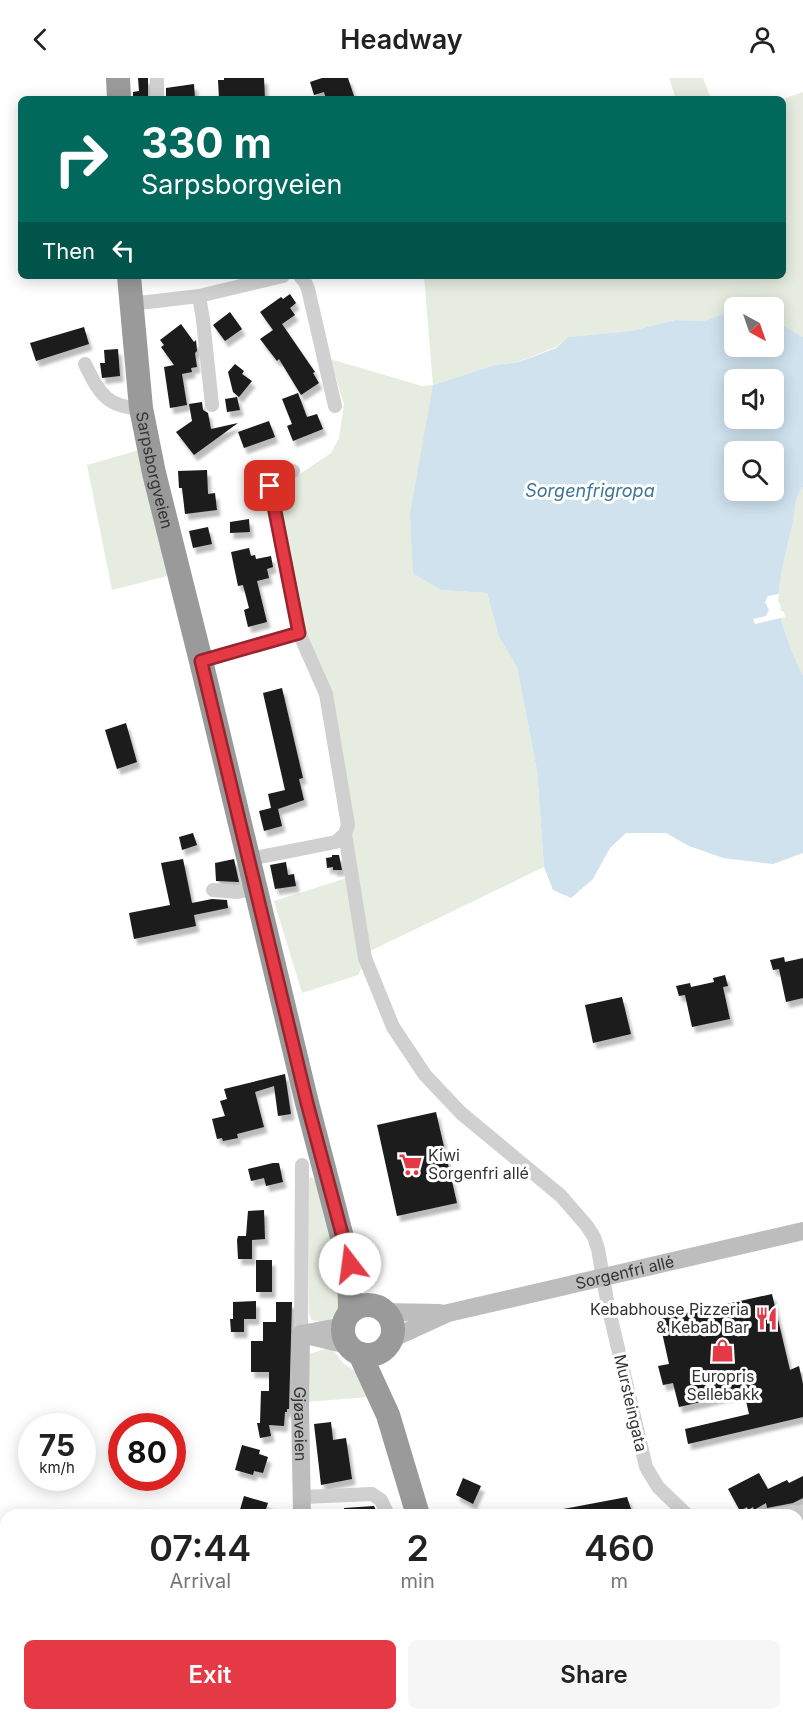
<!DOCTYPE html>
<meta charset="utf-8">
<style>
:root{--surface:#fff;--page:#f6f6f6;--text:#222;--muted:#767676;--accent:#e63946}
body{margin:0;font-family:Inter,sans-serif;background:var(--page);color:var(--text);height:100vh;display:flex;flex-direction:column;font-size:22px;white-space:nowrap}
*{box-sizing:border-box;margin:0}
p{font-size:20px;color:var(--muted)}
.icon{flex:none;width:33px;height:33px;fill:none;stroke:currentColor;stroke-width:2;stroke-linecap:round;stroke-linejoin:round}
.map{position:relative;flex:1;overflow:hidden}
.drawer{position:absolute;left:0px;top:1431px;width:804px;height:212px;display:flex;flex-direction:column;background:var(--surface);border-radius:18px 18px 0 0;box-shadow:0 3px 15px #0003}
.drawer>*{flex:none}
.guide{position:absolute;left:18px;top:18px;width:768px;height:183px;border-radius:9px;box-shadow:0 3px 15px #0003;background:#00695c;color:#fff;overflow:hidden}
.needle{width:39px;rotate:140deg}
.controls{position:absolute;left:724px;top:219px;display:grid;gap:12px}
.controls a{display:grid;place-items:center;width:60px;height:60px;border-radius:9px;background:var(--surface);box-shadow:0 3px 15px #0003;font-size:30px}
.speed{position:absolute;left:18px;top:1335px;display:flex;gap:12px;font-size:30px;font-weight:700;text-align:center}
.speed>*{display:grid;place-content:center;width:78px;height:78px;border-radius:50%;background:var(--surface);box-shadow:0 3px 15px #0003;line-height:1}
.speed small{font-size:15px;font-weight:400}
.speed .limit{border:9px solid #d22;background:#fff;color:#111}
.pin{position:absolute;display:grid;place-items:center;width:51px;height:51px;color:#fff;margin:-26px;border-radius:12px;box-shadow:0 3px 9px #0006}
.me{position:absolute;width:66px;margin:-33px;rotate:345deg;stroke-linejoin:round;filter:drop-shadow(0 0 4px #0008)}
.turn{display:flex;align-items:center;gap:21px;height:126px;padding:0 24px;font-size:27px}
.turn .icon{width:78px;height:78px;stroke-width:2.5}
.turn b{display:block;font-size:42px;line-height:51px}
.then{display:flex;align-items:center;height:57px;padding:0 24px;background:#0003;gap:12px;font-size:22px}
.eta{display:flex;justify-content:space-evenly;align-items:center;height:102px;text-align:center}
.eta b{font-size:36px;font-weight:600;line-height:42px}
.button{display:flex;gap:12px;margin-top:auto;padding:12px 24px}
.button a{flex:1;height:69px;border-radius:9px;background:var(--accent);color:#fff;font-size:24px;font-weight:600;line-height:69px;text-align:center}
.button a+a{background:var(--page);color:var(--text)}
header{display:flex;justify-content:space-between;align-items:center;height:78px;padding:0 24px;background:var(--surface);font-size:27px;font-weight:600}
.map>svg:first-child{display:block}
</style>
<header><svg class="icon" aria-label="back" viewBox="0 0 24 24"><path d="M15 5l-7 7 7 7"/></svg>Headway<svg class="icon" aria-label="person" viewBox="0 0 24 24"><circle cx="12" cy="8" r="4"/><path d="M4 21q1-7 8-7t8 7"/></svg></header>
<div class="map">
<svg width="803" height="1642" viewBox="0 0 803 1642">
<defs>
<filter id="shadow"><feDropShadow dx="3.5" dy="6" stdDeviation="1.5" flood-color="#0004"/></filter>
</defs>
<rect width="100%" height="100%" fill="#fff"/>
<path fill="#e6ecdf" d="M669 0H703L711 21H676Z
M803 14V259L784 248 774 245V230H735V234L704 243 675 242 631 253 568 259 556 269 518 284 495 287 433 307 441 512 487 515 499 559 517 589 537 693 544 789 370 873 358 897 302 915 274 823 353 798 326 611 299 557 276 416 297 398 331 375 339 360 344 326 330 281 422 308 433 307 424 198H783V21Z
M139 372 179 495 112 512 87 387Z
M803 409V597C795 582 777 539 778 522 780 496 787 470 793 444 796 430 794 420 803 409Z
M311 1099 316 1102 347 1218C337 1237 335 1246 311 1242L309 1234 308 1103Z
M331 1269 344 1286 357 1294 368 1319 306 1324V1277Z"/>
<path fill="#cfe2ee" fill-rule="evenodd" d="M732 233 735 234V268H774V245L784 248 803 259V409C794 420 796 430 793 444 787 470 780 496 778 522 777 539 795 582 803 597V775L773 786 723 780 689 768 666 755H626L610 770 593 801 571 820 553 812 544 789 537 693 517 589 499 559 487 515 441 512 413 495 410 436 433 307 495 287 519 284 556 270 568 259 631 253 675 242 704 243ZM735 302H774V340H735ZM735 374H774V412H735Z"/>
<path fill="#fff" d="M779 516 778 523 781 528 780 532 784 534 785 539 755 546 753 541 766 538 769 532 765 524 768 518Z"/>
<path fill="#1a1a1a" filter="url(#shadow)" d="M138 0H148V21H133V14L139 13Z
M224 0H264L265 21H219L218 2H224Z
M322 0H348L355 21H326L324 14 314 17 310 4Z
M194 6 195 21H166V10Z
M290 216 296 225 290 230 295 237 282 246 315 294 313 295 319 305 301 317 279 281 277 283 260 261 273 252 260 234 281 219 283 221Z
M230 234 242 251 225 263 213 247Z
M181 246 194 264 196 262 197 273 195 275 197 289 191 290 192 294 182 296 187 327 170 330 164 289 174 287 161 269 164 267 160 262Z
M84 249 89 266 36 283 30 265Z
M118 271 120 298 102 300 100 285H105L104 272Z
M235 286 244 293 242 296 252 303 239 319 233 314 228 294Z
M298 315 307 339 317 336 323 351 293 363 287 348 292 346 282 321Z
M237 319 240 332 227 334 225 321Z
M202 324 203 332 208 335 211 351 238 345 194 377 176 354 192 343 189 326Z
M269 343 275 359 244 370 238 354Z
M207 392 208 416 215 415 217 432 185 436 182 410H179L178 393Z
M249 441 250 454 230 455V444Z
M208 449 212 466 193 470 189 453Z
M249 470 251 478 255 477 256 481 271 478 273 489 267 491 269 500 257 503 267 544 248 549 244 532 249 530 243 507 238 508 231 474Z
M282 610 303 700 299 701 304 722 278 731 282 748 264 753 259 733 271 730 268 716 285 712 263 615Z
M126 645 137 684 117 691 105 652Z
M193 755 197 767 182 772 179 759Z
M332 777H339L342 792H333V789L327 790 326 780 332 779Z
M183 781 192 825 212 821 227 822 228 830 194 837 196 848 134 861 129 835 170 827 161 785Z
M234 781 239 804 216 803 215 785Z
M286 784 288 797 294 796 296 808 275 811 270 787Z
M784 879 785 884 803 880V920L786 924 779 891 773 892 770 882Z
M725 897 728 908 723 909 730 941 692 949 685 917 679 918 676 908 690 905 691 909 714 904 713 900Z
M622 919 631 956 593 965 585 927Z
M285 996 291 1036 278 1038 274 1008 255 1014 264 1049 237 1056 238 1060 223 1063 222 1060 217 1061 212 1041 225 1038 220 1023 227 1021 224 1011Z
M436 1034 457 1125 397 1138 377 1047Z
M273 1085H279L283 1104 266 1108 264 1100 251 1103 248 1091Z
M264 1132 265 1161 252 1162V1181H238L237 1162 238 1158H246L248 1133Z
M256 1182H272V1214H256Z
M772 1216 790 1292 799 1288 803 1306V1339L688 1366 685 1351 749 1336 744 1314 679 1329 673 1305 663 1307 658 1288 669 1286 659 1241Z
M256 1223V1241H244V1254H231L230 1241H233V1224Z
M276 1224H292L289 1331H287V1334H285L284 1348 269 1347 271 1358 260 1360 257 1345H260L261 1313H269V1294H251V1263H263V1244H276Z
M331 1344 333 1362 346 1360 352 1401 321 1407 314 1346Z
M242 1367 260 1372 259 1376 268 1379 263 1395 254 1393 253 1397 235 1392Z
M759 1395 768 1411 787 1402 789 1405 803 1398V1420L793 1425 767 1430 766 1425 754 1432 753 1429 748 1432 747 1429 740 1433 728 1411Z
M463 1400 481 1408 473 1426 456 1417Z
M244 1418 268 1425 264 1437 239 1435Z
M627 1419 633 1437H558V1432Z
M374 1428 378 1437H345L344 1430Z"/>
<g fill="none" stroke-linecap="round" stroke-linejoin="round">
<path stroke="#d0d0d0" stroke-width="14" d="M157 0V21
M300 198 305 204 308 211 335 328
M199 218 203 242 212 327
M131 226 199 218 283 198
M85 286C99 314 106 330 141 330
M201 583 299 555
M345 756 365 880 393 949 425 997 461 1035 561 1118 587 1148 594 1159 598 1171 608 1228 646 1389 658 1409 687 1437
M249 781 336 764 345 756 348 747 326 616 299 555 270 408 293 393
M213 812 237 814 256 810
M301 1256 302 1087
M303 1419 372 1416 381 1422 388 1437
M803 1435 800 1446 803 1459
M773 1437 793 1434 802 1437
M798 1527 803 1539
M798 1595 803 1594
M713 1636 714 1642
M538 1642 550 1636"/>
<g stroke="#bdbdbd" stroke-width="18">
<path d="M384 1234 440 1235"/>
<path d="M307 1255 343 1248"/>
<path id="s1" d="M301 1256 300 1326 302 1437"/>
<path d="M301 1256 348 1267"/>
<path id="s2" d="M391 1261 448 1235 803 1153"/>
<path d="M306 1636V1642"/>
</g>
<g stroke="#9a9a9a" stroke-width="24">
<path d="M118 0 119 21"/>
<path id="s3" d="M129 198 141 330 154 395 201 583 307 1025 349 1186 350 1234"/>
<circle cx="368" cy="1252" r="25"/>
<path d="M360 1276 388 1337 418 1437"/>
<path d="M474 1636 476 1642"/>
</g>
</g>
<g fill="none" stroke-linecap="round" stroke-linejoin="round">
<defs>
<path id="route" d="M270 408 299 555 201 583 307 1025 350 1186"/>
</defs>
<use href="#route" stroke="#96252e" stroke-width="15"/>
<use href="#route" stroke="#e63946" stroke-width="10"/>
</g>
<defs>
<symbol id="supermarket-bare" viewBox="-9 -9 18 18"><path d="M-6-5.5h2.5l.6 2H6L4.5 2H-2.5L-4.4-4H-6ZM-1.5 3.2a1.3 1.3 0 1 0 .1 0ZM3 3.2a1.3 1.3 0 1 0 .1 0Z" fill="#e63946" stroke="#fff" stroke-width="2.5" paint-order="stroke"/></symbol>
<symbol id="restaurant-bare" viewBox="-9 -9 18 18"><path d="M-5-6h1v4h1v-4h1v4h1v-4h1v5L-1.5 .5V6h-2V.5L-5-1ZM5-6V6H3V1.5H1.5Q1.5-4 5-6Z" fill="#e63946" stroke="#fff" stroke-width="2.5" paint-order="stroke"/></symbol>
<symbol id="shop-bare" viewBox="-9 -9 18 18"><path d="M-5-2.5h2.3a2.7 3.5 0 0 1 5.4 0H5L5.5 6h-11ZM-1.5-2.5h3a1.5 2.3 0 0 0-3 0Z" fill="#e63946" stroke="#fff" stroke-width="2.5" paint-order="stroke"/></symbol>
</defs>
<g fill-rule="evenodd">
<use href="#supermarket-bare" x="394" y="1070" width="33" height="33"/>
<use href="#restaurant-bare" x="750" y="1224" width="33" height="33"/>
<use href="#shop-bare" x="706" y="1256" width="33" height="33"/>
</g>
<g text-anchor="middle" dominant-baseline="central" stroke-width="6" stroke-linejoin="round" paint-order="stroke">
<g font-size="16" fill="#333" stroke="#fff">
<text stroke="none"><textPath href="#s3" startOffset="196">Sarpsborgveien</textPath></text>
<text stroke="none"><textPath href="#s2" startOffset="244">Sorgenfri allé</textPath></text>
<text transform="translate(631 1325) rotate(77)">Mursteingata</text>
<text stroke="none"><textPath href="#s1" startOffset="90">Gjøaveien</textPath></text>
</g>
<g font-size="16" fill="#333" stroke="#fff" text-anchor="start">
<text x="428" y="1077">Kiwi<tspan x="428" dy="18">Sorgenfri allé</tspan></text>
<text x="749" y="1231" text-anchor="end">Kebabhouse Pizzeria<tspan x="749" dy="18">&amp; Kebab Bar</tspan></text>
<text x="723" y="1298" text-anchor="middle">Europris<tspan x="723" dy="18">Sellebakk</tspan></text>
</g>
<g font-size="18" font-style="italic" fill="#3f7597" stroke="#fff">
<text x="590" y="412">Sorgenfrigropa</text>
</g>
</g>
</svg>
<div class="controls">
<a><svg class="needle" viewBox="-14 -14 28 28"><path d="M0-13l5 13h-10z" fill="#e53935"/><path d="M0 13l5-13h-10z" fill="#767676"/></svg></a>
<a><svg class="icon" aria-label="sound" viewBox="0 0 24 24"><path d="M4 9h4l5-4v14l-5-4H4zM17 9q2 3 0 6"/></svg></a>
<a><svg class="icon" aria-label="search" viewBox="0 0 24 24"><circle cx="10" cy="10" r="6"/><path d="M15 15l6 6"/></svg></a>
</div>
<div class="speed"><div>75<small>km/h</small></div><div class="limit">80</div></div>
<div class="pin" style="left:270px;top:408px;background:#d93025"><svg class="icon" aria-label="arrive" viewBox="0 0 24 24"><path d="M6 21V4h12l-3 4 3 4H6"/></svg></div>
<svg class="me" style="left:350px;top:1186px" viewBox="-20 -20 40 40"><circle r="19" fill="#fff"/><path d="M0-13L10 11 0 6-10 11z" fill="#e63946"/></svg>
<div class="guide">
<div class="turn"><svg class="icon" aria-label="right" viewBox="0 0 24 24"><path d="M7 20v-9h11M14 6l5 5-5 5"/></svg><div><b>330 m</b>Sarpsborgveien</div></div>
<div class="then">Then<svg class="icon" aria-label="left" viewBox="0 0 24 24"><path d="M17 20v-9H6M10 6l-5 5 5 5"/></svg></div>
</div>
<section class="drawer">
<div class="eta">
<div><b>07:44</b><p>Arrival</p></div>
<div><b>2</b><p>min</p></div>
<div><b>460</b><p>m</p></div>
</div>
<div class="button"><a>Exit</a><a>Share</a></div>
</section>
</div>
